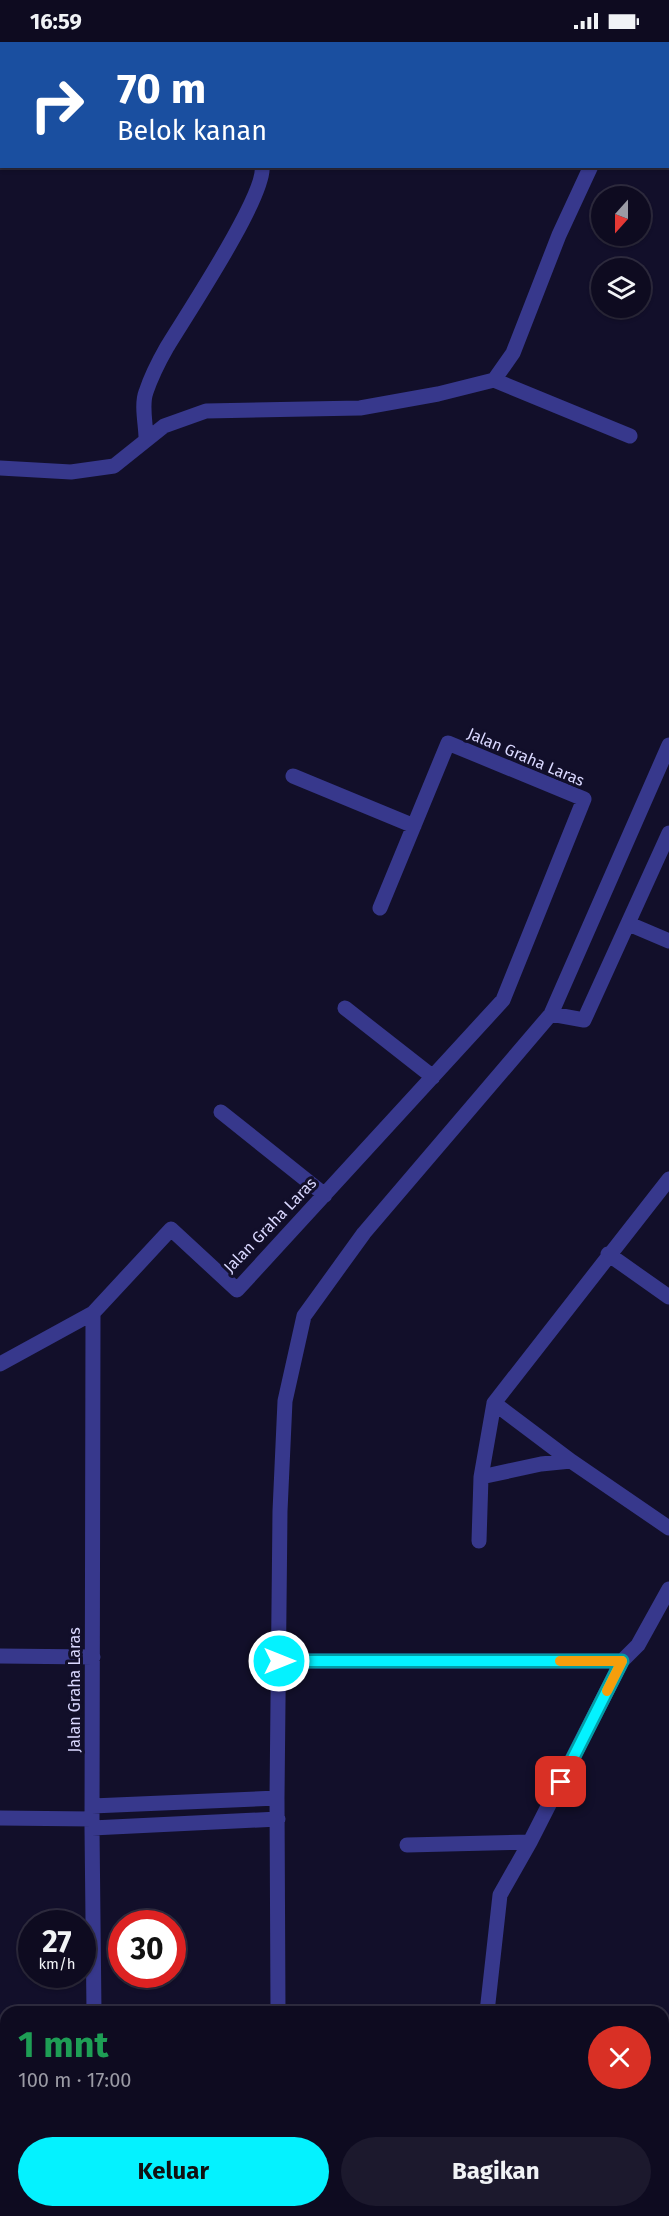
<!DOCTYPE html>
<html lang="id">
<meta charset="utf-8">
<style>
:root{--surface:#0e0b20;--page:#1c192d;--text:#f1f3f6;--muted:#9b9ba5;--line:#2e2b3e;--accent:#04f2ff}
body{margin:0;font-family:"Fira Sans",sans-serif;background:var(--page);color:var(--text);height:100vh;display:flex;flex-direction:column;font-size:22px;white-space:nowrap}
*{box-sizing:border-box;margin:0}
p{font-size:20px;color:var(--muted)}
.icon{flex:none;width:33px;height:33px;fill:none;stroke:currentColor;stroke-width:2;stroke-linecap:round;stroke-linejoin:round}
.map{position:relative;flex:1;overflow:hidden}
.panel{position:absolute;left:0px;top:1964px;width:669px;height:212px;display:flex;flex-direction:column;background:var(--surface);border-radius:18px 18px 0 0;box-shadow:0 2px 4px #0004,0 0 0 2px var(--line)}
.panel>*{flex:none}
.guide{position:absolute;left:0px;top:0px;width:669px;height:126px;box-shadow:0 2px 4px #0004,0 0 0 2px var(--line);background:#1a4fa0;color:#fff;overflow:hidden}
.needle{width:39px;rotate:201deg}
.controls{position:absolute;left:591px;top:144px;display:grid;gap:12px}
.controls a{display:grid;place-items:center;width:60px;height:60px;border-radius:50%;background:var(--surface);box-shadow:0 2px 4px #0004,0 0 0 2px var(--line);font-size:30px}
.speed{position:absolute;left:18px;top:1868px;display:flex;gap:12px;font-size:30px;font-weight:700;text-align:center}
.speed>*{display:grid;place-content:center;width:78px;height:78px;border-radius:50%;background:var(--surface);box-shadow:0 2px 4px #0004,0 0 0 2px var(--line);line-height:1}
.speed small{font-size:15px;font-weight:400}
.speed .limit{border:9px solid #d22;background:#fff;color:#111}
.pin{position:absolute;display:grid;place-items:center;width:51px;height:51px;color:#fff;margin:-26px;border-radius:12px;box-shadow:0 3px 9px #0006}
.me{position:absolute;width:66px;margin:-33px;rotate:90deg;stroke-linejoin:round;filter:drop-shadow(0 0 4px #0008)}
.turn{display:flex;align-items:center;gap:21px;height:126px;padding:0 18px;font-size:27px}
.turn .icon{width:78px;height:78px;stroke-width:2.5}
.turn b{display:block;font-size:42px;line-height:51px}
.round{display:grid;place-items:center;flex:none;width:63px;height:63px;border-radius:32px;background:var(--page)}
.head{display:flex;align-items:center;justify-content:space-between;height:102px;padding:0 18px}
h1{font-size:36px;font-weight:700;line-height:45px;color:#1e9e55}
.primary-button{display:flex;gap:12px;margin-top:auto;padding:12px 18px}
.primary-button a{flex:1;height:69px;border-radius:36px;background:var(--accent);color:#111;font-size:24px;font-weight:700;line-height:69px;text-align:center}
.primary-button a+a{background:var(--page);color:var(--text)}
.status{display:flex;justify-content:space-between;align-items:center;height:42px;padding:0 30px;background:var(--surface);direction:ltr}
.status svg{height:16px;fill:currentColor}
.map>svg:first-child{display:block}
</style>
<div class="status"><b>16:59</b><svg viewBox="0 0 49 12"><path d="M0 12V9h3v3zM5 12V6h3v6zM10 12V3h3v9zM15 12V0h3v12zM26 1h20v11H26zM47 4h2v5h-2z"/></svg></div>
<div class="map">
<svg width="669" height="2174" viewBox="0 0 669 2174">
<rect width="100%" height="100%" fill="#120f2a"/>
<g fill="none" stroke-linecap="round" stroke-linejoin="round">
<path stroke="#37388c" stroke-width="15" d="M177 0 178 2
M587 0 590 2
M668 39H669
M494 338 630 394
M146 396C146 383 141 363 146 350 151 335 159 319 167 305 185 275 267 152 262 124
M0 426 71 430 114 424 164 384 206 369 360 366 438 352 494 338 513 311 559 193 591 124
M293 734 414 784
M629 882 669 899
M345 966 433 1035
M551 972 584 978 669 791
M221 1070 325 1153
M608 1212 669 1255
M93 1271 92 1786 94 1970
M0 1322 93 1271 171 1187 237 1248 503 958 584 757 448 701 380 866
M494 1361 571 1419
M481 1435 494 1361 669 1137
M479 1499 481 1435 541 1422 571 1419 669 1486
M0 1614 93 1615
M279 1619H622L530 1800 407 1803
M622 1619 638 1603 669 1547
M92 1764 277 1756
M0 1776 92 1777
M92 1786 278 1777
M278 1970 277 1756 280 1469 285 1359 304 1274 364 1191 551 972 669 703
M487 1970 500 1853 530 1800
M0 2047 6 2049
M210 2169 213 2174
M419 2169 432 2174
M66 2174 68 2169
M340 2174 345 2169"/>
</g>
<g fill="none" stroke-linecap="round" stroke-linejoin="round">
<defs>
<path id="route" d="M279 1619H622L561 1740"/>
</defs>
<use href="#route" stroke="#039da6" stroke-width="15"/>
<use href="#route" stroke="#04f2ff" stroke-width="10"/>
<path stroke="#f59e0b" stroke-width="10" d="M560 1619H622L607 1649"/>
</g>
<g text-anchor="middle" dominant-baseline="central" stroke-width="6" stroke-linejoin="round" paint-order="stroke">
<g font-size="16" fill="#dad8ff" stroke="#120f2a">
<text transform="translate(526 715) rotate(23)">Jalan Graha Laras</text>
<text transform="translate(270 1183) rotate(-46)">Jalan Graha Laras</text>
<text transform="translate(74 1648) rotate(-90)">Jalan Graha Laras</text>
</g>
</g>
</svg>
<div class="controls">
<a><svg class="needle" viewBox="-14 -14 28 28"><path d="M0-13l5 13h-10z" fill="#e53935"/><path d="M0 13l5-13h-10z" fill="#9b9ba5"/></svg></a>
<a><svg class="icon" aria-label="layers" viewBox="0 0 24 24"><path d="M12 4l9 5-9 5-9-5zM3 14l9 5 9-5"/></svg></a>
</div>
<div class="speed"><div>27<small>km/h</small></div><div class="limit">30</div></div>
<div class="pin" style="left:561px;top:1740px;background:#d93025"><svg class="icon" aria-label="arrive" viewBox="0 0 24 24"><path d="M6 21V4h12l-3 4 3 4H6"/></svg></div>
<svg class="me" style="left:279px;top:1619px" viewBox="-20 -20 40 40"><circle r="17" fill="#04f2ff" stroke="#fff" stroke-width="3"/><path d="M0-11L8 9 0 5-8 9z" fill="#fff"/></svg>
<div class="guide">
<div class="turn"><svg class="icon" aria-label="right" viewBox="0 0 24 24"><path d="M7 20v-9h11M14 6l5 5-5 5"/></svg><div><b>70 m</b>Belok kanan</div></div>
</div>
<section class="panel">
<div class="head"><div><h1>1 mnt</h1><p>100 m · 17:00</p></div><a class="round" style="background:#d93025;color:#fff"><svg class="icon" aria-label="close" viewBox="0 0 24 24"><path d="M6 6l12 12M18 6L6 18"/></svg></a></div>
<div class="primary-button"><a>Keluar</a><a>Bagikan</a></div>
</section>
</div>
